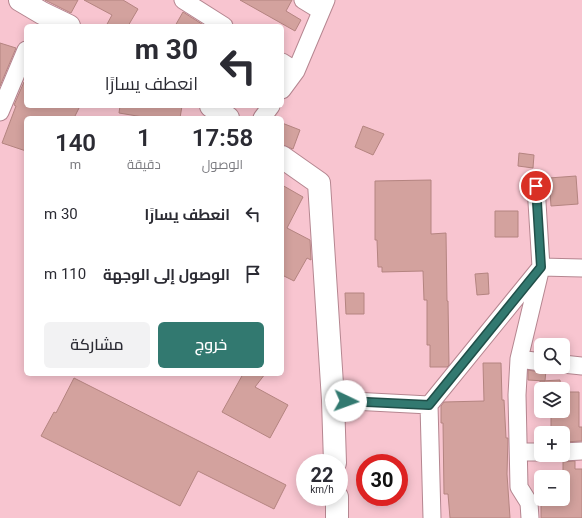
<!DOCTYPE html>
<html lang="ar">
<meta charset="utf-8">
<style>
:root{--surface:#fff;--page:#f2f2f3;--text:#2b2b33;--muted:#7c7c81;--accent:#327970}
body{margin:0;font-family:Roboto,Cairo,sans-serif;background:var(--page);color:var(--text);direction:rtl;height:100vh;display:flex;flex-direction:column;font-size:15px;white-space:nowrap}
*{box-sizing:border-box;margin:0}
p{font-size:13px;color:var(--muted)}
.icon{flex:none;width:22px;height:22px;fill:none;stroke:currentColor;stroke-width:2;stroke-linecap:round;stroke-linejoin:round}
.map{position:relative;flex:1;overflow:hidden;direction:ltr}
.panel{position:absolute;left:24px;top:116px;width:260px;height:260px;display:flex;flex-direction:column;background:var(--surface);border-radius:6px;box-shadow:0 2px 10px #0003;direction:rtl}
.panel>*{flex:none}
.guide{position:absolute;left:24px;top:24px;width:260px;height:84px;border-radius:6px;box-shadow:0 2px 10px #0003;direction:rtl;background:#fff;color:var(--text);overflow:hidden}
.controls{position:absolute;left:534px;top:338px;display:grid;gap:8px}
.controls a{display:grid;place-items:center;width:36px;height:36px;border-radius:6px;background:var(--surface);box-shadow:0 2px 10px #0003;font-size:20px}
.speed{position:absolute;left:296px;top:454px;display:flex;gap:8px;font-size:20px;font-weight:700;text-align:center}
.speed>*{display:grid;place-content:center;width:52px;height:52px;border-radius:50%;background:var(--surface);box-shadow:0 2px 10px #0003;line-height:1}
.speed small{font-size:10px;font-weight:400}
.speed .limit{border:6px solid #d22;background:#fff;color:#111}
.pin{position:absolute;display:grid;place-items:center;width:34px;height:34px;color:#fff;margin:-17px;border:2px solid #fff;border-radius:50%;box-shadow:0 1px 4px #0007}
.me{position:absolute;width:44px;margin:-22px;rotate:93deg;stroke-linejoin:round;filter:drop-shadow(0 0 3px #0008)}
.turn{display:flex;align-items:center;gap:14px;height:84px;padding:0 20px;font-size:18px}
.turn .icon{width:52px;height:52px;stroke-width:2.5}
.turn b{display:block;font-size:28px;line-height:34px}
.eta{display:flex;justify-content:space-evenly;align-items:center;height:68px;text-align:center}
.eta b{font-size:24px;font-weight:600;line-height:28px}
.action{display:flex;gap:8px;margin-top:auto;padding:8px 20px}
.action a{flex:1;height:46px;border-radius:6px;background:var(--accent);color:#fff;font-size:16px;font-weight:600;line-height:46px;text-align:center}
.action a+a{background:var(--page);color:var(--text)}
ul{padding:0;list-style:none}
li{display:flex;align-items:center;gap:12px;height:60px;padding:0 20px}
li div{flex:1}
li b{display:block;font-size:15px}
li em{font-style:normal}
.map>svg:first-child{display:block}
</style>
<div class="map">
<svg width="582" height="518" viewBox="0 0 582 518">
<rect width="100%" height="100%" fill="#f8c5d0"/>
<path fill="#d3a29e" stroke="#b48480" d="M45 0H78L71 13Z
M84 0H123L138 9 128 26H106L112 15Z
M240 0H292L286 11 301 20 295 31Z
M183 12 205 26H175Z
M0 43 16 48 0 86Z
M24 82H26V106H80L74 118H26V151L2 143 16 106 14 105Z
M120 106H182L180 118H149L119 113Z
M282 123 300 130 293 149 282 145Z
M363 126 384 134 373 155 355 147Z
M519 153 534 155 533 168 518 166Z
M576 176 578 204 551 206 549 178Z
M431 180V234L446 233 447 301H448L449 365 447 367H430V345H427V300H424L423 271 382 272V267H378L377 240H375V181Z
M282 185 303 197 287 228 310 240 311 259V260L307 258 294 281 282 275Z
M495 211H518V237H495Z
M488 273 489 294 477 295 475 274Z
M345 293H364V314H346Z
M483 363H501L502 400H504L506 438H508L507 474 510 518H450L448 494H444L443 423H441V406L444 402 484 401Z
M528 370 540 372 546 370 545 381 528 380Z
M243 374H265L255 387 288 405 270 438 222 412Z
M74 378 286 485 274 509 198 471 180 506 41 436 54 412 56 413Z
M560 380 561 389H541V405H539L540 381Z
M563 392H579V427H582V441L563 442V433H551V411H563Z
M575 461V469H582V518H541V505H563V462Z"/>
<g fill="none" stroke-linecap="round" stroke-linejoin="round">
<defs>
<path id="street" d="M183 0 224 26
M303 0 321 11
M282 62 296 71
M282 90 296 71 326 0
M0 112 26 50
M262 118 271 106
M519 359 541 362
M563 364 582 366
M333 400 429 405
M519 452H541
M563 452 582 451
M432 518 429 405 541 267 582 268
M530 518 529 503 519 487 517 395 519 359 541 267 536 186"/>
<path id="secondary" d="M20 0 42 13 69 26
M211 106 228 118
M282 157 319 183 333 400 335 463
M337 497V518"/>
</defs>
<use href="#street" stroke="#b58690" stroke-width="19"/>
<use href="#secondary" stroke="#b58690" stroke-width="24"/>
<use href="#street" stroke="#fff" stroke-width="17"/>
<use href="#secondary" stroke="#fff" stroke-width="22"/>
</g>
<g fill="none" stroke-linecap="round" stroke-linejoin="round">
<defs>
<path id="route" d="M346 401 429 405 541 267 536 186"/>
</defs>
<use href="#route" stroke="#204f49" stroke-width="10"/>
<use href="#route" stroke="#327970" stroke-width="7"/>
</g>
</svg>
<div class="controls">
<a><svg class="icon" aria-label="search" viewBox="0 0 24 24"><circle cx="10" cy="10" r="6"/><path d="M15 15l6 6"/></svg></a>
<a><svg class="icon" aria-label="layers" viewBox="0 0 24 24"><path d="M12 4l9 5-9 5-9-5zM3 14l9 5 9-5"/></svg></a>
<a>+</a>
<a>−</a>
</div>
<div class="speed"><div>22<small>km/h</small></div><div class="limit">30</div></div>
<div class="pin" style="left:536px;top:186px;background:#d93025"><svg class="icon" aria-label="arrive" viewBox="0 0 24 24"><path d="M6 21V4h12l-3 4 3 4H6"/></svg></div>
<svg class="me" style="left:346px;top:401px" viewBox="-20 -20 40 40"><circle r="19" fill="#fff"/><path d="M0-13L10 11 0 6-10 11z" fill="#327970"/></svg>
<div class="guide">
<div class="turn"><svg class="icon" aria-label="left" viewBox="0 0 24 24"><path d="M17 20v-9H6M10 6l-5 5 5 5"/></svg><div><b>30 m</b>انعطف يسارًا</div></div>
</div>
<section class="panel">
<div class="eta">
<div><b>17:58</b><p>الوصول</p></div>
<div><b>1</b><p>دقيقة</p></div>
<div><b>140</b><p>m</p></div>
</div>
<ul>
<li><svg class="icon" aria-label="left" viewBox="0 0 24 24"><path d="M17 20v-9H6M10 6l-5 5 5 5"/></svg><div><b>انعطف يسارًا</b></div><em>30 m</em></li>
<li><svg class="icon" aria-label="arrive" viewBox="0 0 24 24"><path d="M6 21V4h12l-3 4 3 4H6"/></svg><div><b>الوصول إلى الوجهة</b></div><em>110 m</em></li>
</ul>
<div class="action"><a>خروج</a><a>مشاركة</a></div>
</section>
</div>
